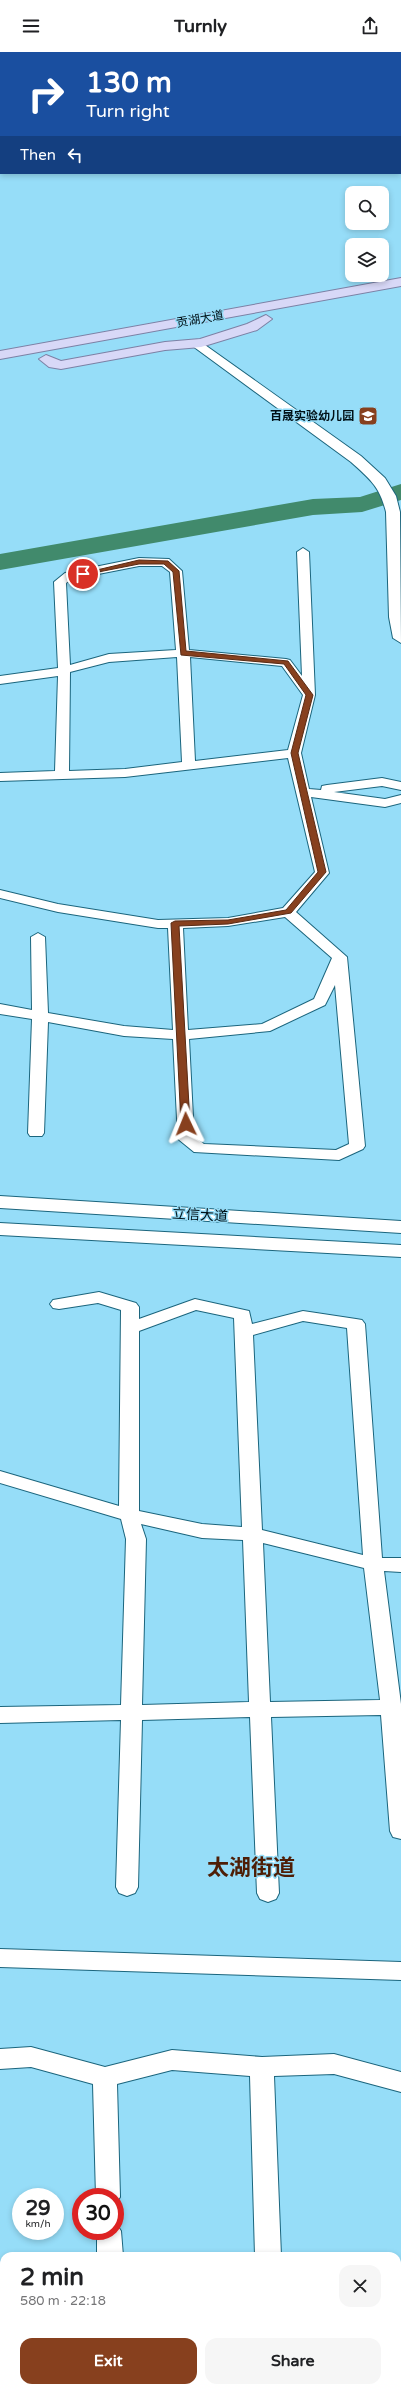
<!DOCTYPE html>
<meta charset="utf-8">
<style>
:root{--surface:#fff;--page:#f6f6f6;--text:#202124;--muted:#757577;--accent:#87401e}
body{margin:0;font-family:"Varela Round","Noto Sans SC",sans-serif;background:var(--page);color:var(--text);height:100vh;display:flex;flex-direction:column;font-size:15px;white-space:nowrap}
*{box-sizing:border-box;margin:0}
p{font-size:13px;color:var(--muted)}
.icon{flex:none;width:22px;height:22px;fill:none;stroke:currentColor;stroke-width:2;stroke-linecap:round;stroke-linejoin:round}
.map{position:relative;flex:1;overflow:hidden}
.panel{position:absolute;left:0px;top:2200px;width:401px;height:140px;display:flex;flex-direction:column;background:var(--surface);border-radius:12px 12px 0 0;box-shadow:0 2px 6px #0003}
.panel>*{flex:none}
.banner{position:absolute;left:0px;top:0px;width:401px;height:122px;box-shadow:0 2px 6px #0003;background:#1a4fa0;color:#fff;overflow:hidden}
.controls{position:absolute;left:345px;top:134px;display:grid;gap:8px}
.controls a{display:grid;place-items:center;width:44px;height:44px;border-radius:8px;background:var(--surface);box-shadow:0 2px 6px #0003;font-size:20px}
.speed{position:absolute;left:12px;top:2136px;display:flex;gap:8px;font-size:20px;font-weight:700;text-align:center}
.speed>*{display:grid;place-content:center;width:52px;height:52px;border-radius:50%;background:var(--surface);box-shadow:0 2px 6px #0003;line-height:1}
.speed small{font-size:10px;font-weight:400}
.speed .limit{border:6px solid #d22;background:#fff;color:#111}
.pin{position:absolute;display:grid;place-items:center;width:34px;height:34px;color:#fff;margin:-17px;border:2px solid #fff;border-radius:50%;box-shadow:0 1px 4px #0007}
.me{position:absolute;width:44px;margin:-22px;rotate:358deg;stroke-linejoin:round;filter:drop-shadow(0 0 3px #0008)}
.turn{display:flex;align-items:center;gap:14px;height:84px;padding:0 20px;font-size:18px}
.turn .icon{width:52px;height:52px;stroke-width:2.5}
.turn b{display:block;font-size:28px;line-height:34px}
.then{display:flex;align-items:center;height:38px;padding:0 20px;background:#0003;gap:8px;font-size:15px}
.round{display:grid;place-items:center;flex:none;width:42px;height:42px;border-radius:12px;background:var(--page)}
.headline{display:flex;align-items:center;justify-content:space-between;height:68px;padding:0 20px}
h1{font-size:24px;font-weight:800;line-height:30px}
.action{display:flex;gap:8px;margin-top:auto;padding:8px 20px}
.action a{flex:1;height:46px;border-radius:12px;background:var(--accent);color:#fff;font-size:16px;font-weight:800;line-height:46px;text-align:center}
.action a+a{background:var(--page);color:var(--text)}
header{display:flex;justify-content:space-between;align-items:center;height:52px;padding:0 20px;background:var(--surface);font-size:18px;font-weight:800}
.map>svg:first-child{display:block}
</style>
<header><svg class="icon" aria-label="menu" viewBox="0 0 24 24"><path d="M4 6h16M4 12h16M4 18h16"/></svg>Turnly<svg class="icon" aria-label="share" viewBox="0 0 24 24"><path d="M12 15V3M7 8l5-5 5 5M5 13v7h14v-7"/></svg></header>
<div class="map">
<svg width="401" height="2340" viewBox="0 0 401 2340">
<rect width="100%" height="100%" fill="#96ddf8"/>
<g fill="none" stroke-linecap="round" stroke-linejoin="round">
<path fill="#418a6c" fill-rule="evenodd" d="M0 86H1V98H0Z
M400 87H401V99H400Z
M401 432V448L362 460 313 463 0 518V502L313 447 360 445Z"/>
<defs>
<path id="minor" d="M303 496 309 500 315 643 301 701 309 737 321 738 322 734 327 733 382 726 401 730V738L382 734 334 740 385 747 401 743V751L385 755 311 745 329 821 296 860 347 905 365 1094 363 1097 339 1108 194 1100 178 1087 173 987 124 984 48 970 44 1081 42 1084H30L28 1081 32 967 0 962V952L32 958 31 885 38 881 45 885 48 961 124 974 173 978 168 876H158L58 860 0 846V838L58 852 158 868 228 866 283 856 315 820 288 706 125 725 0 729V721L55 719 58 624 0 632V624L58 616 54 530 65 521 139 506 169 507 182 519 189 598 286 607 290 608 302 624 297 500ZM139 514H162L170 520 176 598 109 602 70 613 66 531 73 527ZM177 605 182 710 125 717 69 719 70 620 109 610ZM190 605 282 614 303 643 288 698 195 709ZM285 865 332 906 314 947 262 972 188 978 183 876 228 874ZM335 933 349 1092 336 1098 204 1092 194 1085 189 987 270 979 325 953Z
M99 1240 136 1251 139 1255V1267L195 1247 249 1259 252 1272 303 1259 356 1267 362 1268 365 1272 382 1506H401V1520L384 1519 401 1652V1787L393 1785 390 1779 381 1663 271 1665 279 1841 276 1847 268 1850 260 1847 257 1841 250 1665 142 1668 138 1835 135 1841 127 1844 119 1841 116 1835 121 1668 0 1671V1655L121 1653 126 1487 121 1467 0 1431V1419L119 1454 121 1258 98 1251 59 1257 53 1256 50 1252 53 1248ZM196 1258 234 1266 242 1475 202 1472 139 1459V1279ZM303 1269 347 1276 363 1503 262 1478 253 1283ZM141 1472 202 1486 243 1488 249 1650 142 1653 146 1487ZM263 1491 364 1516 380 1648 270 1650Z
M0 1897 401 1910V1928L0 1915Z
M31 1995 105 2015 172 1998 262 2005 334 2002 401 2020V2040L334 2022 274 2024 281 2204H255L250 2024 172 2018 117 2032 120 2145 115 2153V2145H96L93 2032 31 2015 0 2017V1997Z
M115 2170 121 2179 123 2204H97V2179H115Z
M0 2230H4V2252H0Z
M397 2234H401V2256H397Z
M98 2336H124V2340H98Z
M259 2336H285V2340H259Z"/>
<path id="tertiary" d="M198 288 361 404 385 426 396 444 400 460 401 591 393 586 389 565 386 460C380 435 370 427 351 410L194 295 192 292Z
M0 1144 401 1169V1181L0 1156Z
M0 1171 401 1193V1205L0 1183Z"/>
<path id="primary" d="M401 226V234L0 307V299Z
M266 263 272 267 257 278 201 295 165 298 61 317 49 315 39 307 46 303 61 309 165 290 200 287 247 272Z"/>
</defs>
<use href="#minor" stroke="#1b657d" stroke-width="2"/>
<use href="#tertiary" stroke="#1b657d" stroke-width="2"/>
<use href="#primary" stroke="#7c81a5" stroke-width="2"/>
<use href="#minor" fill="#fff" fill-rule="evenodd"/>
<use href="#tertiary" fill="#fff" fill-rule="evenodd"/>
<use href="#primary" fill="#d8d8f7" fill-rule="evenodd"/>
</g>
<path fill="#87401e" stroke="#582a14" d="M139 508 168 509 179 519 186 599 288 609 313 643 298 701 326 820 291 861 228 872 179 874 190 1072 186 1075 181 1072 171 871 175 869 228 868 286 858 318 820 291 701 306 643 284 612 181 603 173 520 164 512H139L83 523 80 522Z"/>
<defs>
<symbol id="school-square" viewBox="-11 -11 22 22"><rect x="-9" y="-9" width="18" height="18" rx="4" fill="#87401e" stroke="#96ddf8"/><path d="M0-5L7-2L0 1L-7-2ZM-4 1L0 2.5L4 1V4Q0 6-4 4Z" fill="#fff"/></symbol>
</defs>
<g fill-rule="evenodd">
<use href="#school-square" x="357" y="353" width="22" height="22"/>
</g>
<g text-anchor="middle" dominant-baseline="central" stroke-width="3" stroke-linejoin="round" paint-order="stroke">
<g font-size="12" fill="#011118" stroke="#96ddf8">
<text transform="translate(200 267) rotate(-10)">贡湖大道</text>
</g>
<g font-size="12" font-weight="bold" fill="#011118" stroke="#96ddf8" text-anchor="end">
<text x="354" y="364">百晟实验幼儿园</text>
</g>
<g font-size="14" fill="#011118" stroke="#96ddf8">
<text transform="translate(200 1163) rotate(3)">立信大道</text>
</g>
<g font-size="22" font-weight="bold" fill="#4e1e06" stroke="#96ddf8">
<text x="251" y="1816">太湖街道</text>
</g>
</g>
</svg>
<div class="controls">
<a><svg class="icon" aria-label="search" viewBox="0 0 24 24"><circle cx="10" cy="10" r="6"/><path d="M15 15l6 6"/></svg></a>
<a><svg class="icon" aria-label="layers" viewBox="0 0 24 24"><path d="M12 4l9 5-9 5-9-5zM3 14l9 5 9-5"/></svg></a>
</div>
<div class="speed"><div>29<small>km/h</small></div><div class="limit">30</div></div>
<div class="pin" style="left:83px;top:522px;background:#d93025"><svg class="icon" aria-label="arrive" viewBox="0 0 24 24"><path d="M6 21V4h12l-3 4 3 4H6"/></svg></div>
<svg class="me" style="left:186px;top:1072px" viewBox="-20 -20 40 40"><path d="M0-17L14 15 0 8-14 15z" fill="#87401e" stroke="#fff" stroke-width="4"/></svg>
<div class="banner">
<div class="turn"><svg class="icon" aria-label="right" viewBox="0 0 24 24"><path d="M7 20v-9h11M14 6l5 5-5 5"/></svg><div><b>130 m</b>Turn right</div></div>
<div class="then">Then<svg class="icon" aria-label="left" viewBox="0 0 24 24"><path d="M17 20v-9H6M10 6l-5 5 5 5"/></svg></div>
</div>
<section class="panel">
<div class="headline"><div><h1>2 min</h1><p>580 m · 22:18</p></div><a class="round"><svg class="icon" aria-label="close" viewBox="0 0 24 24"><path d="M6 6l12 12M18 6L6 18"/></svg></a></div>
<div class="action"><a>Exit</a><a>Share</a></div>
</section>
</div>
